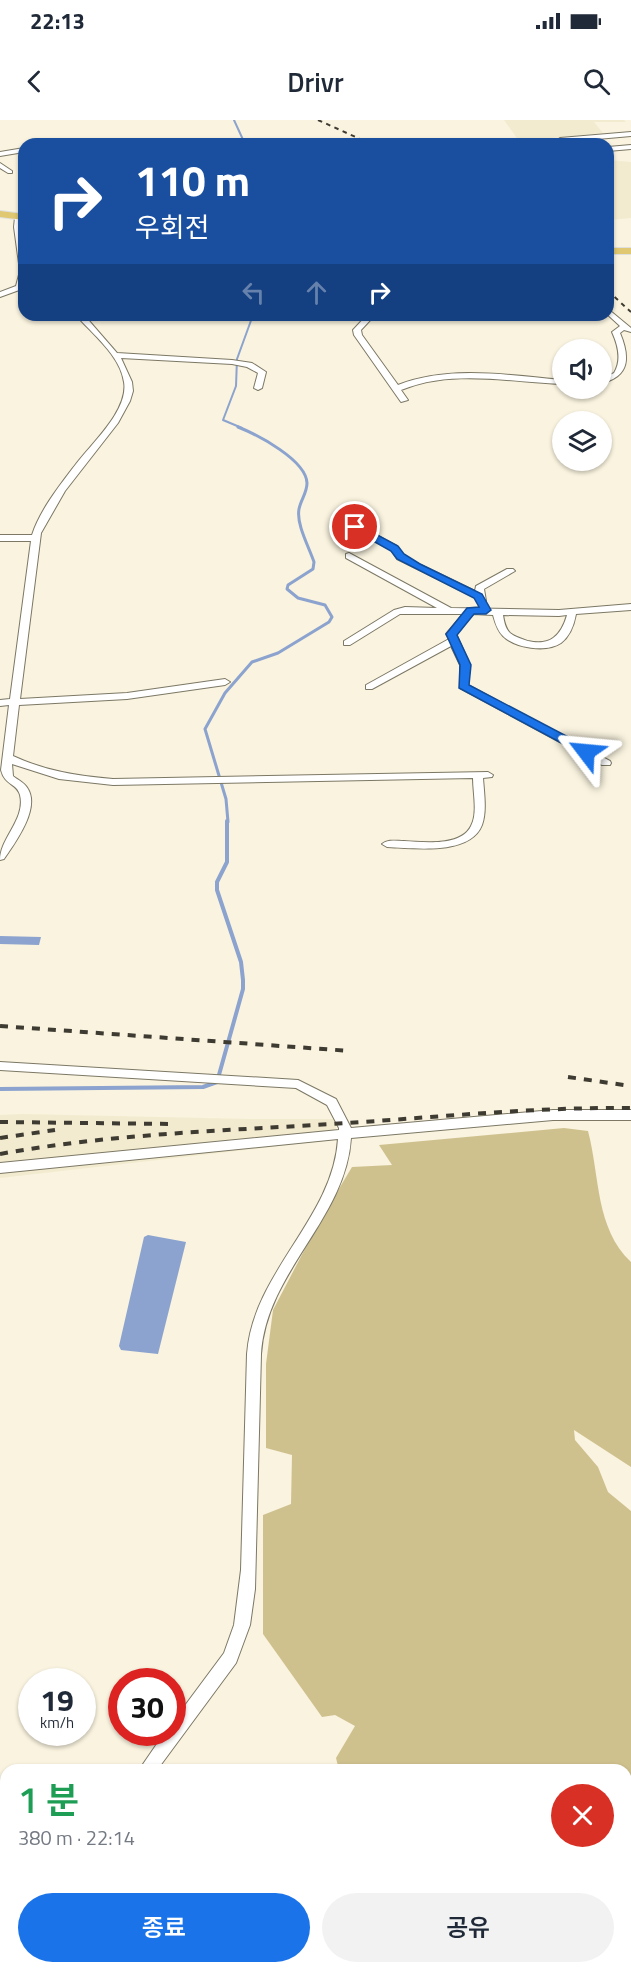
<!DOCTYPE html>
<html lang="ko">
<meta charset="utf-8">
<style>
:root{--surface:#fff;--page:#f2f2f3;--text:#1f2937;--muted:#747a83;--accent:#1a73e8}
body{margin:0;font-family:"Titillium Web","Noto Sans KR",sans-serif;background:var(--page);color:var(--text);height:100vh;display:flex;flex-direction:column;font-size:22px;white-space:nowrap}
*{box-sizing:border-box;margin:0}
p{font-size:20px;color:var(--muted)}
.icon{flex:none;width:33px;height:33px;fill:none;stroke:currentColor;stroke-width:2;stroke-linecap:round;stroke-linejoin:round}
.map{position:relative;flex:1;overflow:hidden}
.details{position:absolute;left:0px;top:1644px;width:632px;height:210px;display:flex;flex-direction:column;background:var(--surface);border-radius:18px 18px 0 0;box-shadow:0 2px 4px #0004}
.details>*{flex:none}
.banner{position:absolute;left:18px;top:18px;width:596px;height:183px;border-radius:18px;box-shadow:0 2px 4px #0004;background:#1a4fa0;color:#fff;overflow:hidden}
.tools{position:absolute;left:552px;top:219px;display:grid;gap:12px}
.tools a{display:grid;place-items:center;width:60px;height:60px;border-radius:50%;background:var(--surface);box-shadow:0 2px 4px #0004;font-size:30px}
.speed{position:absolute;left:18px;top:1548px;display:flex;gap:12px;font-size:30px;font-weight:700;text-align:center}
.speed>*{display:grid;place-content:center;width:78px;height:78px;border-radius:50%;background:var(--surface);box-shadow:0 2px 4px #0004;line-height:1}
.speed small{font-size:15px;font-weight:400}
.speed .limit{border:9px solid #d22;background:#fff;color:#111}
.pin{position:absolute;display:grid;place-items:center;width:51px;height:51px;color:#fff;margin:-26px;border:3px solid #fff;border-radius:50%;box-shadow:0 2px 6px #0007}
.me{position:absolute;width:66px;margin:-33px;rotate:299deg;stroke-linejoin:round;filter:drop-shadow(0 0 4px #0008)}
.turn{display:flex;align-items:center;gap:21px;height:126px;padding:0 18px;font-size:27px}
.turn .icon{width:78px;height:78px;stroke-width:2.5}
.turn b{display:block;font-size:42px;line-height:51px}
.lanes{display:flex;align-items:center;height:57px;padding:0 18px;background:#0003;justify-content:center;gap:30px;direction:ltr}
.lanes .off{opacity:.35}
.round{display:grid;place-items:center;flex:none;width:63px;height:63px;border-radius:32px;background:var(--page)}
.head{display:flex;align-items:center;justify-content:space-between;height:102px;padding:0 18px}
h1{font-size:36px;font-weight:600;line-height:45px;color:#1e9e55}
.cta{display:flex;gap:12px;margin-top:auto;padding:12px 18px}
.cta a{flex:1;height:69px;border-radius:36px;background:var(--accent);color:#fff;font-size:24px;font-weight:600;line-height:69px;text-align:center}
.cta a+a{background:var(--page);color:var(--text)}
.status{display:flex;justify-content:space-between;align-items:center;height:42px;padding:0 30px;background:var(--surface);direction:ltr}
.status svg{height:16px;fill:currentColor}
header{display:flex;justify-content:space-between;align-items:center;height:78px;padding:0 18px;background:var(--surface);font-size:27px;font-weight:600}
.map>svg:first-child{display:block}
</style>
<div class="status"><b>22:13</b><svg viewBox="0 0 49 12"><path d="M0 12V9h3v3zM5 12V6h3v6zM10 12V3h3v9zM15 12V0h3v12zM26 1h20v11H26zM47 4h2v5h-2z"/></svg></div>
<header><svg class="icon" aria-label="back" viewBox="0 0 24 24"><path d="M15 5l-7 7 7 7"/></svg>Drivr<svg class="icon" aria-label="search" viewBox="0 0 24 24"><circle cx="10" cy="10" r="6"/><path d="M15 15l6 6"/></svg></header>
<div class="map">
<svg width="631" height="1854" viewBox="0 0 631 1854">
<rect width="100%" height="100%" fill="#f9f3df"/>
<path fill="#f3ebcf" d="M504 0H624L626 2H594L603 13 519 21Z
M608 40 631 42V98L608 100Z
M22 994 249 999H336V1008L323 1021 0 1058V995Z"/>
<path fill="#cfc18e" d="M564 1008 588 1011C600 1056 595 1108 631 1142V1347L574 1310 575 1320 598 1347 608 1372 631 1391V1854H28V1848H626V1650H339L336 1638 355 1606 335 1595 322 1597 263 1514V1395L291 1384 292 1335 266 1328V1244L273 1190 319 1102 352 1047 392 1045 379 1025Z"/>
<path fill="#8ba3ce" d="M0 816 41 817 39 825 0 824Z
M148 1115 186 1122 158 1234 121 1230 119 1226 144 1117Z"/>
<g fill="none" stroke-linecap="round" stroke-linejoin="round">
<path stroke="#8ba3ce" stroke-width="2" d="M234 0 245 24
M242 308 223 300 236 266 237 239 253 195"/>
<path stroke="#8ba3ce" stroke-width="3" d="M228 702 226 679 205 609 225 573 252 542 278 533 329 502 332 497 325 485 298 478 287 469 288 465 313 449 314 442C309 427 296 404 299 389 301 379 307 373 307 363 306 340 258 315 238 307"/>
<path stroke="#8ba3ce" stroke-width="4" d="M0 969 203 967 217 962 243 869V860L241 842 217 770V762L227 742V701"/>
<defs>
<path id="minor" d="M631 12V16L564 22 565 24H559L557 20 560 18Z
M631 25V29L608 31V27Z
M24 28V32L0 36V32Z
M0 43 12 51V53H8L0 48Z
M19 95 23 97 24 162 22 169 0 177V172L16 166 20 151 14 107 15 97Z
M608 189 631 208V212L624 210 620 213C630 237 630 256 602 263V259L614 253C622 240 618 225 612 212L620 206 608 195Z
M76 195H84L117 233 232 240 252 243 266 252 262 268 258 270 254 268 258 253 247 247 232 244 121 238 132 262 133 271 130 281 118 303 65 371 41 413 20 579 127 573 225 559 230 562 225 565 127 579 19 585 13 636C45 651 78 656 113 659L488 652 493 655 492 657 483 658C484 673 487 691 482 705 470 736 413 728 387 727L382 724C388 719 396 721 404 721 423 722 461 727 471 706 478 693 473 673 473 658L113 665 59 659 12 644 13 656C18 660 25 663 28 669 40 689 15 723 4 739L0 740C0 718 26 699 20 675 17 663 5 666 1 650L9 585 0 586V580L10 579 31 421H0V415H32C40 390 60 365 76 344 91 324 129 290 124 262 120 235 93 215 76 195Z
M367 195H375L361 210 362 215 398 265C449 245 508 255 562 260V264C509 262 452 249 401 270L408 280 401 282 354 215 353 210Z
M355 404 397 426 403 435 419 444 475 471 476 466 507 449H513L515 451 484 469 486 481 481 484 478 483 476 478 397 439 391 430 352 409 351 407Z
M349 433 451 488 559 490 631 484V490L576 494C574 505 570 516 561 523 546 533 515 528 503 516 497 510 495 502 493 495L473 494 456 514 470 545 468 565 610 641 611 643 610 645H602L460 568V545L451 526 372 569H366V565L449 519 446 514 463 494H400L350 525H344V521L394 490 405 487 437 488 346 438V434ZM503 495 559 496 567 495C561 516 550 526 528 521 522 519 515 517 510 513 505 508 504 501 503 495Z
M0 942 298 960 336 979 351 1008 553 990H631V1000H553L351 1018C346 1099 266 1152 261 1234L255 1469 250 1505 236 1543 157 1650H139L165 1612H172V1603L224 1533 234 1505 241 1450 247 1234C253 1152 333 1099 338 1019L0 1053V1043L339 1010V1008L327 985 296 968 0 950Z
M6 1817V1836L0 1839V1820Z
M7 1848H25L23 1854H5Z"/>
<path id="major" d="M0 91 24 94V100L0 97Z
M608 128H631V134H608Z"/>
</defs>
<use href="#minor" stroke="#7c7865" stroke-width="2"/>
<use href="#major" stroke="#dfdfde" stroke-width="2"/>
<use href="#minor" fill="#fff" fill-rule="evenodd"/>
<use href="#major" fill="#dfc871" fill-rule="evenodd"/>
<path stroke="#3e3b32" stroke-width="2" stroke-dasharray="4.5 4.5" stroke-linecap="butt" d="M318 0 371 24
M608 171 631 192"/>
<path stroke="#3e3b32" stroke-width="4" stroke-dasharray="8 8" stroke-linecap="butt" d="M0 906 351 931
M568 957 631 966
M0 1002 171 1004
M0 1018 55 1010
M0 1034C110 1014 220 1011 331 1004 431 998 530 987 631 988"/>
</g>
<path fill="#1a73e8" stroke="#114b97" stroke-width="1.5" d="M352 405H359L398 426 404 434 420 444 482 474 491 490 486 494H474L457 515 471 545 469 565 591 629V634H582L459 568 460 545 446 514 467 488 479 487 474 478 397 439 391 431 352 409Z"/>
</svg>
<div class="tools">
<a><svg class="icon" aria-label="sound" viewBox="0 0 24 24"><path d="M4 9h4l5-4v14l-5-4H4zM17 9q2 3 0 6"/></svg></a>
<a><svg class="icon" aria-label="layers" viewBox="0 0 24 24"><path d="M12 4l9 5-9 5-9-5zM3 14l9 5 9-5"/></svg></a>
</div>
<div class="speed"><div>19<small>km/h</small></div><div class="limit">30</div></div>
<div class="pin" style="left:355px;top:407px;background:#d93025"><svg class="icon" aria-label="arrive" viewBox="0 0 24 24"><path d="M6 21V4h12l-3 4 3 4H6"/></svg></div>
<svg class="me" style="left:586px;top:632px" viewBox="-20 -20 40 40"><path d="M0-17L14 15 0 8-14 15z" fill="#1a73e8" stroke="#fff" stroke-width="4"/></svg>
<div class="banner">
<div class="turn"><svg class="icon" aria-label="right" viewBox="0 0 24 24"><path d="M7 20v-9h11M14 6l5 5-5 5"/></svg><div><b>110 m</b>우회전</div></div>
<div class="lanes"><svg class="icon off" aria-label="left" viewBox="0 0 24 24"><path d="M17 20v-9H6M10 6l-5 5 5 5"/></svg><svg class="icon off" aria-label="ahead" viewBox="0 0 24 24"><path d="M12 20V5M6 11l6-6 6 6"/></svg><svg class="icon" aria-label="right" viewBox="0 0 24 24"><path d="M7 20v-9h11M14 6l5 5-5 5"/></svg></div>
</div>
<section class="details">
<div class="head"><div><h1>1 분</h1><p>380 m · 22:14</p></div><a class="round" style="background:#d93025;color:#fff"><svg class="icon" aria-label="close" viewBox="0 0 24 24"><path d="M6 6l12 12M18 6L6 18"/></svg></a></div>
<div class="cta"><a>종료</a><a>공유</a></div>
</section>
</div>
